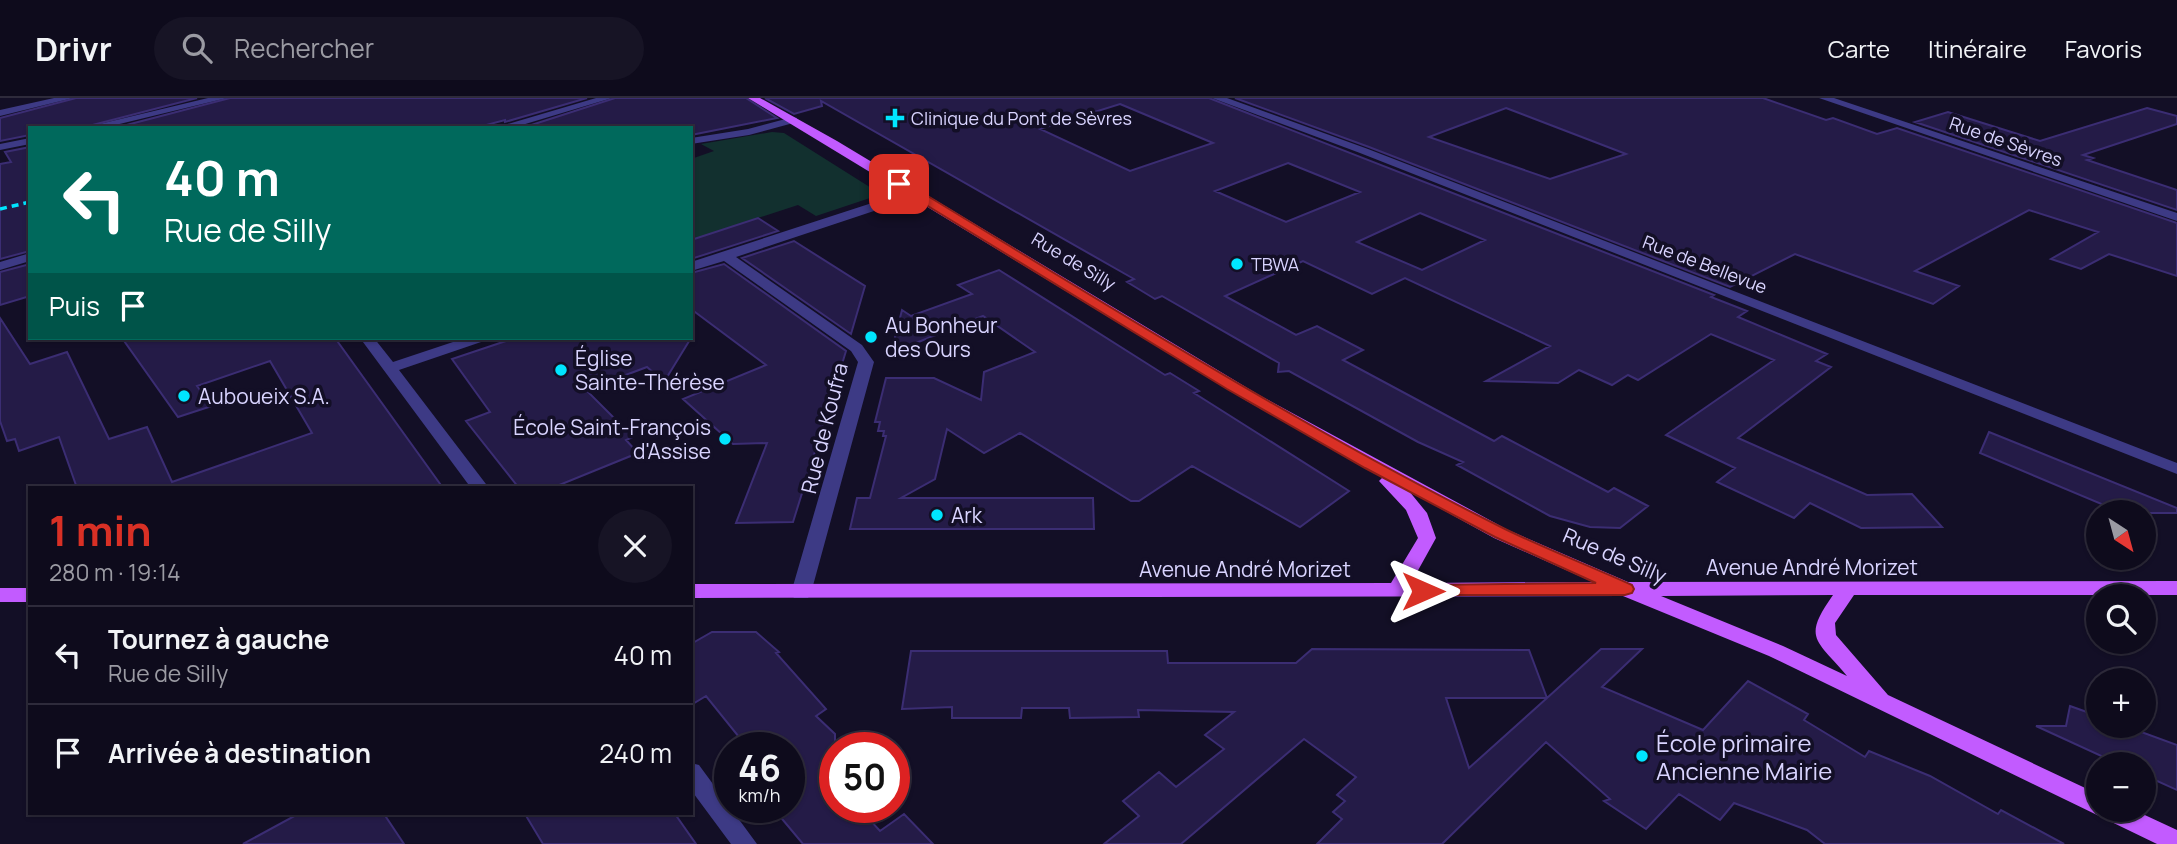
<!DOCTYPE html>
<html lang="fr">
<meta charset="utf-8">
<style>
:root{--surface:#0e0b1c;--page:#171425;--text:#f1f3f6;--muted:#9b9ba3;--line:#2e2b3b;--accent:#d93025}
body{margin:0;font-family:Manrope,sans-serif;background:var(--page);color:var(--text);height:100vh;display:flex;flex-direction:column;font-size:26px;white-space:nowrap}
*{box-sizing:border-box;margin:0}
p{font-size:23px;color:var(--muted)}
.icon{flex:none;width:38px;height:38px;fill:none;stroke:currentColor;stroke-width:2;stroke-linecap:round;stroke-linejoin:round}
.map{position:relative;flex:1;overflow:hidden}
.panel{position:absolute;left:28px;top:388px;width:665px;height:329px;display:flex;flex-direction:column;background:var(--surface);border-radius:0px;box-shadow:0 2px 5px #0004,0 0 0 2px var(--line)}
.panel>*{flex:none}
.hud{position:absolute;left:28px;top:28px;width:665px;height:214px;border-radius:0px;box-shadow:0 2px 5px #0004,0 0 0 2px var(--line);background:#00695c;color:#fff;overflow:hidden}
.needle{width:46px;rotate:144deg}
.tools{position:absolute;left:2086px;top:402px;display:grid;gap:14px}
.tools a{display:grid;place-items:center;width:70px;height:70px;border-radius:50%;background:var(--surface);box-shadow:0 2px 5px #0004,0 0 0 2px var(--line);font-size:35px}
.speed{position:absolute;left:714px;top:634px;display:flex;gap:14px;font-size:35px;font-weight:700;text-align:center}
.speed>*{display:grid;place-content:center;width:91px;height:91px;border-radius:50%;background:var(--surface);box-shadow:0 2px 5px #0004,0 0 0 2px var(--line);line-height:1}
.speed small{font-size:18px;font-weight:400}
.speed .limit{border:10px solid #d22;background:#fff;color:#111}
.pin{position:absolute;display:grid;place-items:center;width:60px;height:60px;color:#fff;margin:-30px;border-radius:14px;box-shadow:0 4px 10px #0006}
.me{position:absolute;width:77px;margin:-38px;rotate:90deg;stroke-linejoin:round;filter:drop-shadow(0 0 5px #0008)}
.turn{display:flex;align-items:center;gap:24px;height:147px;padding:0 21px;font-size:32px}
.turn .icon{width:91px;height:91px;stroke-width:2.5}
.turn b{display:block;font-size:49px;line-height:60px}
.then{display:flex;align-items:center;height:66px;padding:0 21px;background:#0003;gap:14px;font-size:26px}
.round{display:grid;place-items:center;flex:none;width:74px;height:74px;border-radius:37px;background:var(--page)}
.summary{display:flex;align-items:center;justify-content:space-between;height:119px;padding:0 21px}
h1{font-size:42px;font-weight:700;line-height:52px;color:var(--accent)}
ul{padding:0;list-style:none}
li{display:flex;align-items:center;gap:21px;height:98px;padding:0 21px;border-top:2px solid var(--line)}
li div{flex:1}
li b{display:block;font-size:26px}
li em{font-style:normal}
header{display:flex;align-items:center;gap:42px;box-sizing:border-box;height:98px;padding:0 35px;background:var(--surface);border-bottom:2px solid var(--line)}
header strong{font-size:33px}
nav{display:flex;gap:38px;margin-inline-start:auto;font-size:24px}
.search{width:490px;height:63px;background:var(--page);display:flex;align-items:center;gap:18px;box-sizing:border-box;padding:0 24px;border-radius:38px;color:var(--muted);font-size:26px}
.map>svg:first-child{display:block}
</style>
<header>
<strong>Drivr</strong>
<div class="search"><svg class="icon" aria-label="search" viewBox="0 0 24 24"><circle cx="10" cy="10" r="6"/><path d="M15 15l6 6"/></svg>Rechercher</div>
<nav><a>Carte</a><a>Itinéraire</a><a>Favoris</a></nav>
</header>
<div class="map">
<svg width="2177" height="746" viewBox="0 0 2177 746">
<rect width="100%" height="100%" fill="#130f26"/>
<path fill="#12302f" d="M772 34 784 35 876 93 870 100 816 118 798 107 691 142V61L714 53 701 46Z"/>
<path fill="#241b47" stroke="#3b2d73" stroke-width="2" fill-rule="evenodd" d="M76 0H197L81 30H30V37L0 43V20Z
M230 0H587L505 24V22L475 30H115Z
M615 0H746L777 20 691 37V30H522Z
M765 0H1209L1714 197 1711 199 1747 213 1738 219 1827 256 1816 263 1831 269 1738 340 1867 397 1912 396 1942 429 1861 430 1810 405 1794 420 1717 384 1735 370 1666 337 1774 262 1711 236 1638 282 1628 277 1612 287 1579 272 1558 285 1486 283 1550 248 1405 180 1372 196 1303 163 1225 198 1296 237 1317 228 1363 252 1343 262 1494 343 1502 338 1608 394 1614 390 1648 408 1620 430 1590 429 1550 418 1457 367 1463 364 1418 344 1289 273 1278 274 1279 265 1162 198 1155 201 1127 184 1134 181 821 3 822 8 794 16ZM1120 6 1213 45 1130 73 1040 31ZM1288 65 1360 94 1286 124 1215 93ZM1420 115 1485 142 1422 172 1357 144Z
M1235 0H1763L1826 22 1833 20 1877 36 1897 30 2177 125V178L2109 156 2081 171 2051 161 2098 134 2029 112 1915 173 1959 188 1933 206 1795 156 1730 189 1369 49ZM1506 10 1600 46 1626 56 1550 81 1429 39Z
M2147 10 2177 18V26L2083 57 2093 60 2087 62 2177 92V112L1915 24 1948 14 2040 43Z
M30 49V153L0 161V66L11 64 5 54Z
M758 120 778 133 691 161V142Z
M794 143 865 188 851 236 742 160Z
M30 166V198L0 207V174Z
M724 166 846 253 839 276 829 280H838L793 424 736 425 767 345 733 346 683 301 766 267 691 211V175Z
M999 172 1165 277 1170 275 1199 293 1194 295 1349 393 1300 429 1192 368 1139 403H1131L1020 335 984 355 947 331 935 381 901 400H1093L1094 431H850L857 400H870L886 338H883L884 333H878L880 324H875L886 280H934L981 302 984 274 1035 254 983 218 891 255 902 212 911 218 972 196 958 187Z
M0 220 30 266 67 254 109 341 147 329 172 384 312 335 270 263 197 288 212 308 178 319 122 240H335L443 390H77L59 339 19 353 15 341 7 343 0 323Z
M515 240H691L664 284 647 269 586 292 633 339 626 342 638 355 552 390H519L466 323 490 314 452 261Z
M1989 334 2177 410V415H2123L1980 355Z
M712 534H756L779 554 776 555 826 611 816 618 835 636V709H858L880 733 904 716 933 746H803L772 709H789V649H747L706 598 691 607V546Z
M1312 551 1529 552 1547 600 1601 551H1642L1602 589 1703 632 1748 583 1808 616 1804 622 1865 659 1869 653 1930 678 1998 716 2001 712 2064 746H1825L1807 732 1734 705 1720 722 1679 696 1646 731 1604 703 1610 701 1546 644 1442 746H1317L1342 721 1333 714 1345 703 1337 697 1356 679 1304 641 1181 746H1104L1139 718 1123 703 1159 674 1176 689 1224 651 1205 637 1234 614 1138 612 1139 619 1070 620 1069 610H1022L1021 620H952V609L902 611 911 553H1167L1168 565H1296ZM1446 600H1547L1469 670Z
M2070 608 2098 618V628H2125L2177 647V692L2144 677V667H2121L2036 628H2066Z
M298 716H384L404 746H243Z
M525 716H675L696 746H543Z"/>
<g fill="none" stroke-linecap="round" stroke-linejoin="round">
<path fill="#3d3a85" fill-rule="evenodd" d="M54 0H73L0 18V12Z
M208 0H227L103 30H83Z
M596 0H612L512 30H494Z
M1212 0H1227L1368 51 2177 365V376L1360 55Z
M1819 0H1834L2177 115V123Z
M793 19 797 20V24L749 37 691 46V40L748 31Z
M30 40V46L0 52V46Z
M915 91 921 95 919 98 736 159 862 247 874 264 811 495 808 500H794L791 495 858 264 851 253 724 163 691 173V164Z
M30 155V163L0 172V164Z
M360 240H374L393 264 465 240H486L484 243 399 272 489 390H471Z
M691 665 699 667 757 746H731L691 692Z"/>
<path fill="#c25bff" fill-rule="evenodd" d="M748 0H760L837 43 1259 297 1508 432 1628 484 2177 483V497H1854L1835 525 1836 537 1888 597 2098 696V712H2134L2177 732V746H2157L1769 558 1623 498 691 500V486L1391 485 1418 440 1406 412 1379 383 1383 379 1247 303ZM1409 393 1494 440 1593 484 1411 485 1436 440 1427 415ZM1833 497C1802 541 1816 541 1847 578L1783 548 1661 498Z
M0 490H30V504H0Z"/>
<path stroke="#00e5ff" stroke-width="3.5" stroke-dasharray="7 5" stroke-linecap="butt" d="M0 111 30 104"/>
</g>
<path fill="#d93025" stroke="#8d1f18" stroke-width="2" d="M895 83H903C1101 203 1298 328 1505 431 1546 451 1590 468 1632 487L1634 491 1632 495 1625 497H1416L1414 493 1416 488 1423 487 1596 485 1495 439 1365 370 1227 291 895 88Z"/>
<g fill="#00e5ff" stroke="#130f26" stroke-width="2.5">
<path d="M891.5 9.5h7v7h7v7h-7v7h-7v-7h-7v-7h7z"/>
<circle cx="1237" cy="166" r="7"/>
<circle cx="871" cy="239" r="7"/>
<circle cx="561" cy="272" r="7"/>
<circle cx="184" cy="298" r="7"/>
<circle cx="725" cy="341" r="7"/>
<circle cx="937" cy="417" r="7"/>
<circle cx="1642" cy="658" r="7"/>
</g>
<g text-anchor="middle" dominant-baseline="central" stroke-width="7" stroke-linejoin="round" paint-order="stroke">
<g font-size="18" fill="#d9d4ff" stroke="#130f26" text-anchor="start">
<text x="911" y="20">Clinique du Pont de Sèvres</text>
<text x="1251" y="166">TBWA</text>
</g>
<g font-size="18" fill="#d9d4ff" stroke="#130f26">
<text transform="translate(2006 43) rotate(19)">Rue de Sèvres</text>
<text transform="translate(1074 163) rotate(31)">Rue de Silly</text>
<text transform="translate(1705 166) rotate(21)">Rue de Bellevue</text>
</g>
<g font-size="21" fill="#d9d4ff" stroke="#130f26" text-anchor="start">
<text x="885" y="227">Au Bonheur<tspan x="885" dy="24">des Ours</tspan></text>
<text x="575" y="260">Église<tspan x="575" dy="24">Sainte-Thérèse</tspan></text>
<text x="198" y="298">Auboueix S.A.</text>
<text x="711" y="329" text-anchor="end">École Saint-François<tspan x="711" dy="24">d'Assise</tspan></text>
<text x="951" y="417">Ark</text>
</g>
<g font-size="21" fill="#d9d4ff" stroke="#130f26">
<text transform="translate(824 330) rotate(-76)">Rue de Koufra</text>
<text transform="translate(1615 457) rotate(23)">Rue de Silly</text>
<text x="1812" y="469">Avenue André Morizet</text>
<text x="1245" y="471">Avenue André Morizet</text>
</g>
<g font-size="24" fill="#d9d4ff" stroke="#130f26" text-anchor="start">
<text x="1656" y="644">École primaire<tspan x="1656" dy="28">Ancienne Mairie</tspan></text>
</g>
</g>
</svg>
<div class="tools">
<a><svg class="needle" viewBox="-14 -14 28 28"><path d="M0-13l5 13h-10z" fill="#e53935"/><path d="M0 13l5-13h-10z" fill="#9b9ba3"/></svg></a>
<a><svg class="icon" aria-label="search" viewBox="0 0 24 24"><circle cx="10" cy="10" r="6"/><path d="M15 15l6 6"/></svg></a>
<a>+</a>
<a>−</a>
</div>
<div class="speed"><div>46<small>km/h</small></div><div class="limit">50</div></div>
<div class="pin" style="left:899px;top:86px;background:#d93025"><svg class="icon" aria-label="arrive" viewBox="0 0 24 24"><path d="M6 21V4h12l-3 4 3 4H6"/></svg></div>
<svg class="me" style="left:1423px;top:493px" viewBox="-20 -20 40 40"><path d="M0-17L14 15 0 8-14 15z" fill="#d93025" stroke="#fff" stroke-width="4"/></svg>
<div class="hud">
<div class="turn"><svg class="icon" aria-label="left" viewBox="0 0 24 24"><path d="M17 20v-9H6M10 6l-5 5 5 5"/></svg><div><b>40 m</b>Rue de Silly</div></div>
<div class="then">Puis<svg class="icon" aria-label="arrive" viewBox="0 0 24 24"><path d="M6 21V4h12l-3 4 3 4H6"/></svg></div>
</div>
<section class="panel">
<div class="summary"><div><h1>1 min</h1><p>280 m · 19:14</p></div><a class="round"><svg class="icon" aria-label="close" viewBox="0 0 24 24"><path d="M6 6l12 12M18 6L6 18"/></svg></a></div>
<ul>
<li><svg class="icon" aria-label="left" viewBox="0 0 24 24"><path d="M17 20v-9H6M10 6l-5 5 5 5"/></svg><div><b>Tournez à gauche</b><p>Rue de Silly</p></div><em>40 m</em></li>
<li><svg class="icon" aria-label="arrive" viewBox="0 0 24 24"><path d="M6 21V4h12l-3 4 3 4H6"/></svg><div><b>Arrivée à destination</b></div><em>240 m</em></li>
</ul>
</section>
</div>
